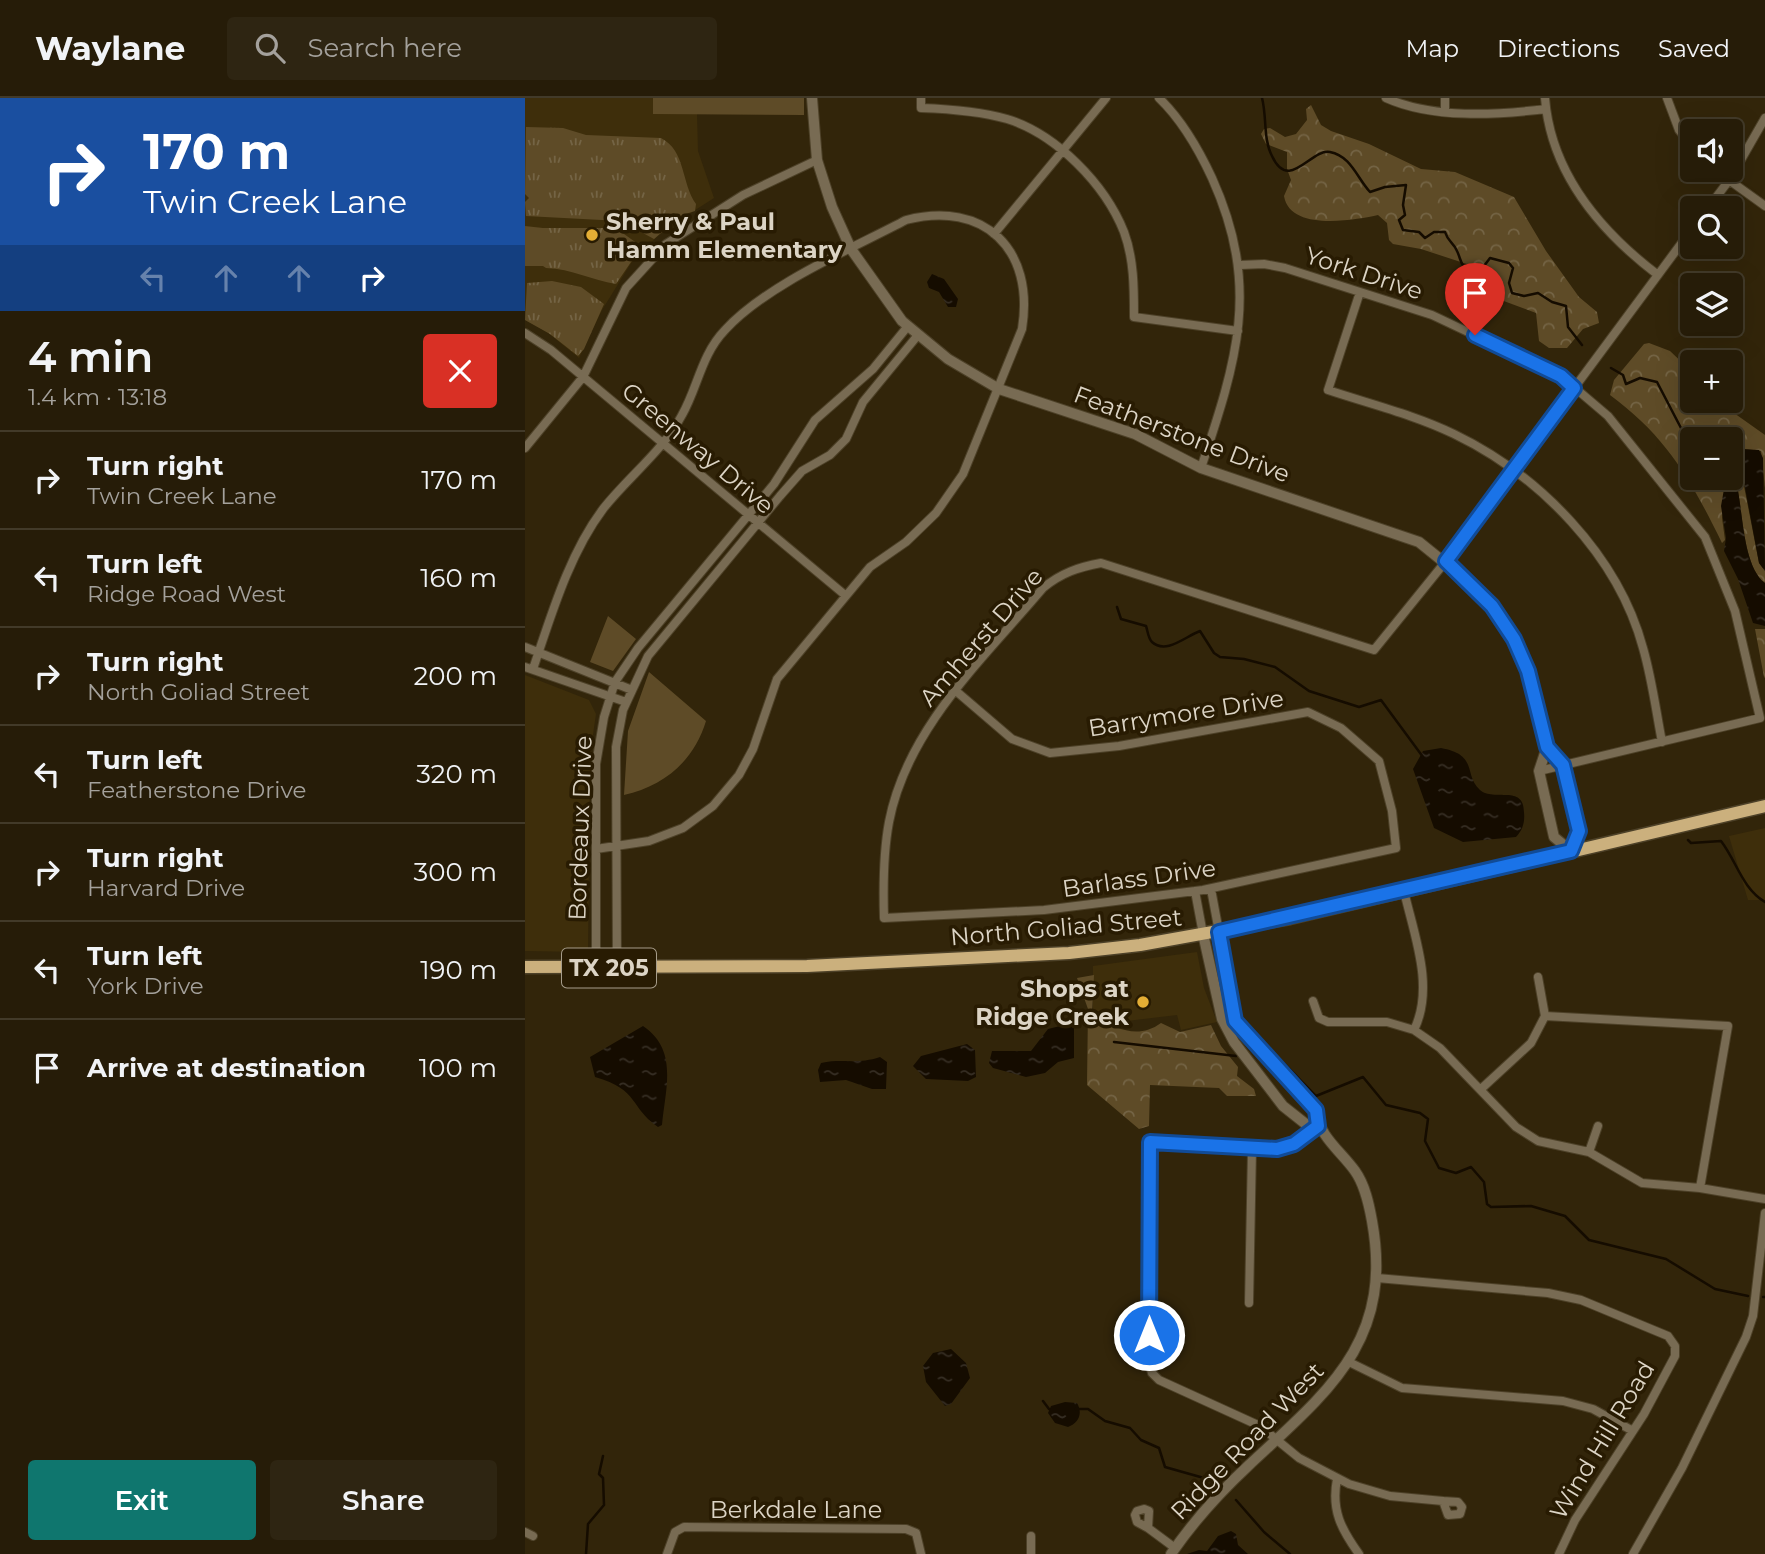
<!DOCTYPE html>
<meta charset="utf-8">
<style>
:root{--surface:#261c08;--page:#2e2512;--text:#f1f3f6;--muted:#a4a19c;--line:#423a29;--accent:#0f766e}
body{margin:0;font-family:Montserrat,sans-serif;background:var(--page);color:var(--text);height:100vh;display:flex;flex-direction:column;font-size:26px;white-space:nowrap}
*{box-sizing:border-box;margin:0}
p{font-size:23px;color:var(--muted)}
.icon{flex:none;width:38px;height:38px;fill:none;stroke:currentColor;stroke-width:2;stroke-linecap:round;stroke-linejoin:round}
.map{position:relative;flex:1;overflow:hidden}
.panel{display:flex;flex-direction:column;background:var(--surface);width:525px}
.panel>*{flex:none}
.guide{background:#1a4fa0;color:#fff;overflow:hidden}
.controls{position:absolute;left:1155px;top:21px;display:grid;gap:14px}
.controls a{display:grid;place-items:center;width:63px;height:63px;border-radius:7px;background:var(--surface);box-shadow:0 7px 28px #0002,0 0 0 2px var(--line);font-size:35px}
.pin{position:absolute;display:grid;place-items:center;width:60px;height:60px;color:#fff;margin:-72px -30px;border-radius:50% 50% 50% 0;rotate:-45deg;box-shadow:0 0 7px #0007}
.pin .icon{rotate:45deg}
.me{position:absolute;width:77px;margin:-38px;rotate:0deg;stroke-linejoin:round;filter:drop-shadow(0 0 5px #0008)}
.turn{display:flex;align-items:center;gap:24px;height:147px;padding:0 28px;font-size:32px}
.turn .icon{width:91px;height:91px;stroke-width:2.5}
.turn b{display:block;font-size:49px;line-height:60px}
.lanes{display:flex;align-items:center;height:66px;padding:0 28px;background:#0003;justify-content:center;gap:35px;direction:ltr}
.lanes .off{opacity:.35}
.round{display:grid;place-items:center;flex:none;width:74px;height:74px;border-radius:7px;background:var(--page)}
.headline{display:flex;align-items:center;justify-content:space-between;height:119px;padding:0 28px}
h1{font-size:42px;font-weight:600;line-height:52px}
.primary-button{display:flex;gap:14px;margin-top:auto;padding:14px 28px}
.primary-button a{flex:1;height:80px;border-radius:7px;background:var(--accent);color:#fff;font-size:28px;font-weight:600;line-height:80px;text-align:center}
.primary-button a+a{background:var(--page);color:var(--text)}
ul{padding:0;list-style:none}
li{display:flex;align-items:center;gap:21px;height:98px;padding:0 28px;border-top:2px solid var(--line)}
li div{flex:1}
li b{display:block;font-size:26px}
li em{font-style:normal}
header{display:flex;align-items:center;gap:42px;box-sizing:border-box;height:98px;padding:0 35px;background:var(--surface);border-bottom:2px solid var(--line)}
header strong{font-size:33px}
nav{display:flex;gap:38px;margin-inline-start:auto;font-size:24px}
.search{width:490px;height:63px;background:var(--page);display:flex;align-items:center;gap:18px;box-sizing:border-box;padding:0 24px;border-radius:7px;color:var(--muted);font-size:26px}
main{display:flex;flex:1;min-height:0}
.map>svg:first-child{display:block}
</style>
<header>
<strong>Waylane</strong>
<div class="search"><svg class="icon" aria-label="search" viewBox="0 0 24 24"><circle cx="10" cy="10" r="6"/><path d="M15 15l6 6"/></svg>Search here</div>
<nav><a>Map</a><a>Directions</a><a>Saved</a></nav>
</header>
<main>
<section class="panel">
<div class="guide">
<div class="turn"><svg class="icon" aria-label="right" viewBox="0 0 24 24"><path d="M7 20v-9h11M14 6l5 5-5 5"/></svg><div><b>170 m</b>Twin Creek Lane</div></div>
<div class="lanes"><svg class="icon off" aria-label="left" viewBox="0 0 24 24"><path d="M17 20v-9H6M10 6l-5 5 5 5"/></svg><svg class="icon off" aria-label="ahead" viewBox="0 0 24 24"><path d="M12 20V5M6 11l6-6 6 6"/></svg><svg class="icon off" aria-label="ahead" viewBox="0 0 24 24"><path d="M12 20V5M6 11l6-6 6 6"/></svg><svg class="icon" aria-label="right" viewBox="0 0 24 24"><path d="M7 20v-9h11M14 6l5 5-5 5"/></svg></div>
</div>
<div class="headline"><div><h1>4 min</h1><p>1.4 km · 13:18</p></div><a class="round" style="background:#d93025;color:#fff"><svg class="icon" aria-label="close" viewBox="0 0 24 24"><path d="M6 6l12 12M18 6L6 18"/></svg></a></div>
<ul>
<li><svg class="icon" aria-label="right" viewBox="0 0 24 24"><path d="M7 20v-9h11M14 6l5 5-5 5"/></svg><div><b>Turn right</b><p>Twin Creek Lane</p></div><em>170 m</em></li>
<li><svg class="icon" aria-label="left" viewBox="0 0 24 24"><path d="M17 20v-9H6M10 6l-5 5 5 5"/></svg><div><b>Turn left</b><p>Ridge Road West</p></div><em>160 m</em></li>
<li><svg class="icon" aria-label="right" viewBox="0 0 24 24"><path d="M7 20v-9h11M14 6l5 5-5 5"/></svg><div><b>Turn right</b><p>North Goliad Street</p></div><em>200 m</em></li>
<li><svg class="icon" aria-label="left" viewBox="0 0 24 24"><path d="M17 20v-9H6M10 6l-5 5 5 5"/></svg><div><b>Turn left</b><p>Featherstone Drive</p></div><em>320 m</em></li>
<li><svg class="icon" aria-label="right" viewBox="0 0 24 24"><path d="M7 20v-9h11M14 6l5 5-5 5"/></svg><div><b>Turn right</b><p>Harvard Drive</p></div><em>300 m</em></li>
<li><svg class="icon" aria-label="left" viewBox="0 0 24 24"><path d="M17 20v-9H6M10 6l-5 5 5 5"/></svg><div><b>Turn left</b><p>York Drive</p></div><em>190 m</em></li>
<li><svg class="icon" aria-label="arrive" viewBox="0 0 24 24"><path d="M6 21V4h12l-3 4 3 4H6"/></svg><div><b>Arrive at destination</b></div><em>100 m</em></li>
</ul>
<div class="primary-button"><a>Exit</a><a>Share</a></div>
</section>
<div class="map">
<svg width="1240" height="1456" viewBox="0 0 1240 1456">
<defs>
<pattern id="grass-tufts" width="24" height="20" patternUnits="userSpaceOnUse" patternTransform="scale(1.75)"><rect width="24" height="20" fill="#5e4b27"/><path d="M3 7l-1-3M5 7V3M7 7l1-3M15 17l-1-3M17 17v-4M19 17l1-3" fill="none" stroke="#746445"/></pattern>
<pattern id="forest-crowns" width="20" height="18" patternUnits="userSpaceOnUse" patternTransform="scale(1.75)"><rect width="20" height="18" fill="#5e4b27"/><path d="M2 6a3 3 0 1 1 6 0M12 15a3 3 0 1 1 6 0" fill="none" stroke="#746445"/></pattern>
<pattern id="water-ripples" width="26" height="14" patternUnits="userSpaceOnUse" patternTransform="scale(1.75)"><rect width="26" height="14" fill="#150c00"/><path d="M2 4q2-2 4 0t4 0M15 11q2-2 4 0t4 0" fill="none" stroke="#362e24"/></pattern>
</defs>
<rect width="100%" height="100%" fill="#32250a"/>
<path fill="#3e2e0b" d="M0 0H128V16H172L173 53 189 100 139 132 108 162 77 212 54 260 22 234 0 222Z
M0 577 64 602 71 616 65 657 63 854 0 853Z
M1240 730V802H1223L1204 738Z
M672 854 679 890 692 924 656 932 652 917 568 927V868Z"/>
<path fill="url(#grass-tufts)" d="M1 29 38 30 61 37 136 40C161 53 156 85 171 106L170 113 157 117 129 141 96 123 1 118 0 104 4 100 0 96Z
M18 130H82L99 136 113 146 115 158 106 164 91 186C67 182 47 171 21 170L18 168Z
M27 183 56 189 79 206 59 251 53 258 25 236 0 222 2 185Z"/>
<path fill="url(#forest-crowns)" d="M786 7 796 27 806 33 844 46 896 71 930 74 989 99 1021 153 1054 199 1072 214 1074 225 1058 231 1042 250H1024L1014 243 1011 215 968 199 963 182 951 169 896 151 868 146 864 142 862 125 853 117C830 122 765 134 759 98L766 82 762 71V54L741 46 736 36 739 31 745 30 760 39 771 36 782 22 781 11Z
M1124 245 1145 253 1167 274V303H1192L1240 337V390L1236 353 1213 350 1206 362V341H1167V380H1200L1197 420 1200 442 1197 445C1166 382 1142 339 1085 297L1089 282 1119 246Z
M1217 378 1234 465 1240 473V485C1218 469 1218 414 1212 388L1213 382Z
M1230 531H1240V580L1239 579Z
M569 877 567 915C589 931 613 942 636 925L655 934 686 927 696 948 713 969 712 978 729 991 731 998H702L694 990 625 987 624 1028 614 1031 562 987 563 911 552 880Z"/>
<path fill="#5e4b27" d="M128 0H279V17L128 16Z
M0 128 18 130V168H0Z
M83 518 111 541 88 573 65 564Z
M124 574 181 623C169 663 139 688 99 697L103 633Z"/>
<path fill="url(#water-ripples)" d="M407 176 419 181 433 201 431 209H423L414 194 404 190 402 184Z
M1214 351 1234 352 1238 360 1240 473 1234 465 1218 379 1213 382 1212 388C1218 414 1218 469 1240 485V528L1228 525 1213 481 1199 453 1201 440 1196 408 1201 380H1206V365Z
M916 650C954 657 938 676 955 692 969 704 999 686 999 714 1000 724 998 732 991 739L938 744 909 730 888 671 898 653Z
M543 926 549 929V960L533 964 520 975 501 979 468 970 464 965 467 953H506L523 931Z
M118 928C154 952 140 992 137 1027L133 1029C104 1009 115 992 70 979L65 959Z
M442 946 450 952 451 979 443 983 401 981 388 968 396 958Z
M355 959 362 964 361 991H347L321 982 295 984 293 972 296 965C318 960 331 967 355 959Z
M426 1251 441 1265 445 1280 426 1306 420 1308 401 1284 398 1268 408 1255Z
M540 1304 552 1305C558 1315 554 1325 543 1329L530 1325 523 1315 526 1308Z
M706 1433 711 1436 713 1447 723 1456H662L674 1452 682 1453 693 1438Z"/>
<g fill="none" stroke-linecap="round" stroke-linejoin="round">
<path stroke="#150c00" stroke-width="2.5" d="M737 0C742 19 738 41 747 58 764 95 786 50 805 54 826 58 832 80 845 94L860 89 881 87 878 107 880 117 874 122 878 132 894 134 900 140 909 134H920C923 144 929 145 932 153 936 161 935 167 943 173L956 172 965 160 984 165 988 170 984 185 987 195 999 198 1013 195 1027 204 1041 208 1043 229 1057 247
M1086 270 1098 277 1101 286 1115 280 1132 284 1157 332 1171 341
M592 509 596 521 621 528C623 534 623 540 627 544 641 557 661 538 675 533L689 555 695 559 719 561 750 569 784 593 834 609 856 602 898 659
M1163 742 1166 745 1196 743C1212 764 1217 790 1240 804
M589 944 711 958
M748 954 791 998 838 979 861 1007 895 1015 903 1021 900 1043 914 1070 931 1075 946 1069 959 1084 962 1106 966 1109 1006 1108 1040 1118 1064 1142 1141 1161 1190 1191 1223 1198
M1238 1199H1240
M518 1303 524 1311
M551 1311H563L580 1323 605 1330 616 1342 634 1350 640 1369 686 1382
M711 1402 739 1434 765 1456
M61 1456 63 1426 79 1407 78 1380 74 1376 78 1358"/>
<defs>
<path id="minor" d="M396 0V10C425 11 454 13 482 21 531 36 580 86 599 134 609 161 609 190 609 219L713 233
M634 0C657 22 674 52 687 80 736 189 712 262 676 370
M861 0C908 21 971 17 1021 11
M1020 0C1026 76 1075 133 1133 177
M1142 0 1154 32 1167 48
M920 13V0
M1190 72 1240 108
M1183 110 1205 81 1240 20
M469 136 581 0
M715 167 739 166 760 170 907 217 1036 278 1083 318 1180 439 1210 513 1235 620 1014 673
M835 194 803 292C845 306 890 317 929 336 1014 377 1093 457 1118 550 1127 581 1131 613 1137 644
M0 235 26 252 320 497
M0 350 58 279 101 190 141 146 218 97 292 62
M0 549 107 592
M0 569 101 604
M8 571C26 518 44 456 78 411 103 379 138 353 157 317 173 289 176 257 200 232 241 187 326 151 381 122 459 102 510 151 497 231L438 376 411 415 381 444 345 469 252 581 228 651 214 677 188 708 158 730 124 743 71 751
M431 593 487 641 525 655 594 648 783 614 816 630 854 663 867 713 871 750 678 792 519 812 359 820C358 787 358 756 364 724 382 630 459 560 518 490 536 475 554 469 576 465L849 552 921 463 1167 131
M686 791 694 834
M670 793 678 836
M879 793C889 837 910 889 889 932
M71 869V666L79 619 90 584 113 550 249 386 290 322 348 271 383 228
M92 870 91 649 98 612 123 558 255 398 277 373 305 357 321 341 338 304 393 237
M788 903 794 920 803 924H862L889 932 915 950 991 1029 1013 1043 1064 1054 1117 1085 1175 1090 1240 1101
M1020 918 1203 928 1175 1090
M956 991 1006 945 1020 918 1013 879
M793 1028 769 1046 752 1051 625 1044 624 1265 627 1275 634 1282 735 1328 774 1360 824 1386 865 1398 918 1403
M1064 1054 1073 1028
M852 1180 1023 1195 1056 1202 1143 1238 1150 1248V1258L1119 1316 1050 1422 1034 1456
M724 1205 727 1051
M824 1264 877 1290 1038 1303 1068 1311 1108 1333
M812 1381C806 1412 816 1431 834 1456
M918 1403 933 1404 937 1409 935 1416 923 1417Z
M619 1411 624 1413 623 1430 612 1424 610 1417 612 1413Z
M623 1430 650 1450
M0 1434 8 1438
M506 1438V1456
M142 1456 150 1434 159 1429 381 1431 391 1435 396 1456
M1108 1456 1157 1370 1221 1239 1228 1218 1240 1115"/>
<path id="tertiary" d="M287 0 292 62 307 109 326 151 377 223 423 261 474 291 610 336 676 370 894 444 941 482 967 508 989 541 1003 573 1022 649 1014 673 1029 739 1046 753 1054 733 1038 667 1022 649
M678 836 697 921 709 944 758 1008 782 1027 793 1028
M646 1456C668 1424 694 1395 723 1368 802 1294 869 1244 847 1123 844 1106 840 1087 830 1073 815 1052 794 1039 791 1012L710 923 694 834"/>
<path id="primary" d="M0 869 282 868 544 855 615 847 765 820 1240 708"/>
</defs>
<use href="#minor" stroke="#4d4128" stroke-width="10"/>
<use href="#tertiary" stroke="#4d4128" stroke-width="12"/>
<use href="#primary" stroke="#4d4128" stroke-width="15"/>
<use href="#minor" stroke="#786b53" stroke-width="8"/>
<use href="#tertiary" stroke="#786b53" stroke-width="10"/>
<use href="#primary" stroke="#cbb07d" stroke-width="12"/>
</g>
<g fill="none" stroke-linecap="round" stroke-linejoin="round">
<defs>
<path id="route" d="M624 1237 625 1044 752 1051 769 1046 793 1028 791 1012 710 923 694 834 1046 753 1054 733 1038 667 1022 649 1003 573 989 541 967 508 921 463 1049 290 1036 278 950 237"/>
</defs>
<use href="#route" stroke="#114b97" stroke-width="18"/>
<use href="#route" stroke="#1a73e8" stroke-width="12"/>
</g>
<g fill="#e4ae35" stroke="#281b02" stroke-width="2.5">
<circle cx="67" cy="137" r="7"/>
<circle cx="618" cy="904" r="7"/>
</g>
<g text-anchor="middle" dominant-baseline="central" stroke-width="7" stroke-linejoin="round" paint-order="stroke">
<rect fill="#281b02" stroke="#a69c8a" stroke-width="2" x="37" y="850.5" width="94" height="39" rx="5"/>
<g font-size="23" font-weight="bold" fill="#dcd4c5">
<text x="84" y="870">TX 205</text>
</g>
<g font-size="24" font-weight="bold" fill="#dcd4c5" stroke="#281b02" text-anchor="start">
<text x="81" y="123">Sherry &amp; Paul<tspan x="81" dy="28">Hamm Elementary</tspan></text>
<text x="604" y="890" text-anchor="end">Shops at<tspan x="604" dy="28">Ridge Creek</tspan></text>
</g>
<g font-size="24" fill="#dcd4c5" stroke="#281b02">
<text transform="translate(839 175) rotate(18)">York Drive</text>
<text transform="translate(657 336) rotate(21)">Featherstone Drive</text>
<text transform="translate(173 350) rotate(40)">Greenway Drive</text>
<text transform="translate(456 539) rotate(-49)">Amherst Drive</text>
<text transform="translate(661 615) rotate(-9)">Barrymore Drive</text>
<text transform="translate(55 730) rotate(-88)">Bordeaux Drive</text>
<text transform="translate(614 780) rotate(-8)">Barlass Drive</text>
<text transform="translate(541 829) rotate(-5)">North Goliad Street</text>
<text transform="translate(1077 1342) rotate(-59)">Wind Hill Road</text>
<text transform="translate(722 1343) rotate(-46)">Ridge Road West</text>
<text x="271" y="1411">Berkdale Lane</text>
</g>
</g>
</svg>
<div class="controls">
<a><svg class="icon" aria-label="sound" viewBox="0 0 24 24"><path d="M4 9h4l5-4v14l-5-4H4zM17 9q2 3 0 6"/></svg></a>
<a><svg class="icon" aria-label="search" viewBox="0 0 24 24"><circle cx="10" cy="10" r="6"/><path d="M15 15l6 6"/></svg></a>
<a><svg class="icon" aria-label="layers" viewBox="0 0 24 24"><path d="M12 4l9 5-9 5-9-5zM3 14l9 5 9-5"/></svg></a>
<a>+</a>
<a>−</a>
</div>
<div class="pin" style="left:950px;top:237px;background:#d93025"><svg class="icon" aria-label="arrive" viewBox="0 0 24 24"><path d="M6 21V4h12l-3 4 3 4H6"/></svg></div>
<svg class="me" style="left:624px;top:1237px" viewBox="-20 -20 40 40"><circle r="17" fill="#1a73e8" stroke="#fff" stroke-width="3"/><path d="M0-11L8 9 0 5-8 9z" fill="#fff"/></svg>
</div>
</main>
